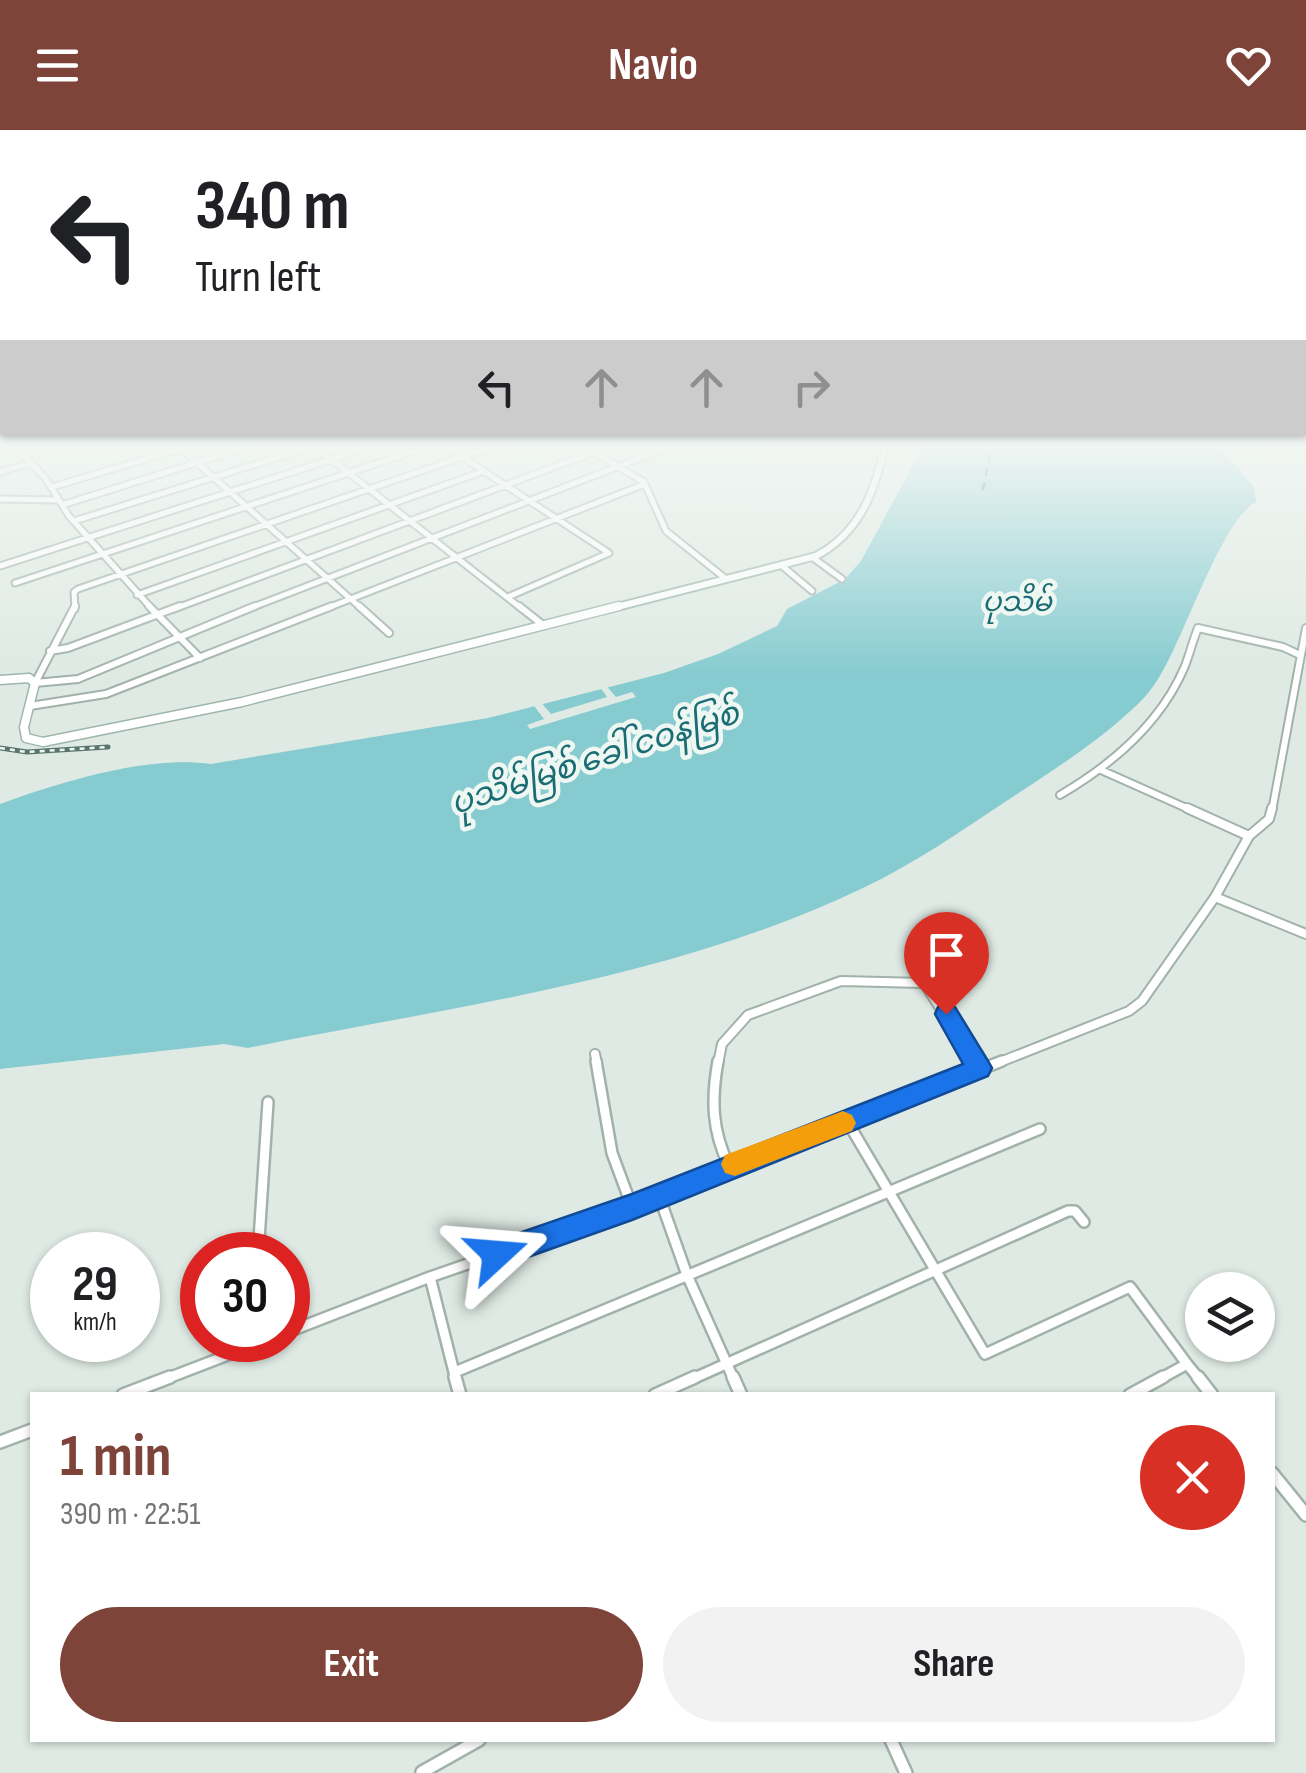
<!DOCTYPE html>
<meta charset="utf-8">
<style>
:root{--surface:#fff;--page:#f2f2f2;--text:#202124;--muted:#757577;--accent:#7e443a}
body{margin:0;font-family:"Sofia Sans Condensed","Noto Sans Myanmar",sans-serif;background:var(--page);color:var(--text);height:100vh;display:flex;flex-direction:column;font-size:38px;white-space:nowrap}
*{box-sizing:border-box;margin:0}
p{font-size:32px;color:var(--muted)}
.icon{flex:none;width:55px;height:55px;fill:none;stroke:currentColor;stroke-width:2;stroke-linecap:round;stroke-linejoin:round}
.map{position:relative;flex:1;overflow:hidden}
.panel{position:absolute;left:30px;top:1262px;width:1245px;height:350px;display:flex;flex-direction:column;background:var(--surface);border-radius:0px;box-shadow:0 2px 8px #0004}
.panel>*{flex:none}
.guide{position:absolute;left:0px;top:0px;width:1308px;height:305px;box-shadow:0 2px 8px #0004;background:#fff;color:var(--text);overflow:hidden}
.buttons{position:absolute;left:1185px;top:1142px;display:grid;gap:20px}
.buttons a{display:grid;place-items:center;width:90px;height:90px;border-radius:50%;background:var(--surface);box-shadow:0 2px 8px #0004;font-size:50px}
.speed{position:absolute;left:30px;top:1102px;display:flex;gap:20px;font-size:50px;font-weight:700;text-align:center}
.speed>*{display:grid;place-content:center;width:130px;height:130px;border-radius:50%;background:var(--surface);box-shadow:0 2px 8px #0004;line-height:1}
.speed small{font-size:25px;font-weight:400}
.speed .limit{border:15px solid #d22;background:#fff;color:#111}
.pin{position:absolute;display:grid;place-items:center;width:85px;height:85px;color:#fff;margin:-102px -42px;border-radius:50% 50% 50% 0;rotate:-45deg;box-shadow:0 0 10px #0007}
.pin .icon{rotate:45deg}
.me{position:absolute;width:110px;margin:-55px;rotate:71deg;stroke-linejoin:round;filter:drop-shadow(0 0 8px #0008)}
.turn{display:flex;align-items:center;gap:35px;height:210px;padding:0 30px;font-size:45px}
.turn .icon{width:130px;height:130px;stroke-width:2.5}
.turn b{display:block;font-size:70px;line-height:85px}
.lanes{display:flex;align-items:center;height:95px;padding:0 30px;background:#0003;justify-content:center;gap:50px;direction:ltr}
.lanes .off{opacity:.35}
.round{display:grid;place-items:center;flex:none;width:105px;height:105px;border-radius:52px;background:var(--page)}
.summary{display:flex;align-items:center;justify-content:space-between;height:170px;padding:0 30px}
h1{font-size:60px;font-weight:700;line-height:75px;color:var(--accent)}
.button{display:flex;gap:20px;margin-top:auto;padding:20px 30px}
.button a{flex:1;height:115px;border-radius:60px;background:var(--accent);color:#fff;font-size:40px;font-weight:700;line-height:115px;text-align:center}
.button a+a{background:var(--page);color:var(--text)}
header{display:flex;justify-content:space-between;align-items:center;height:130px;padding:0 30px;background:var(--accent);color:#fff;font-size:45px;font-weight:700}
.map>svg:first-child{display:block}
</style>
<header><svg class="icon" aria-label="menu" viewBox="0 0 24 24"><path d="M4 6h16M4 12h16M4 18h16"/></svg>Navio<svg class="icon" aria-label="heart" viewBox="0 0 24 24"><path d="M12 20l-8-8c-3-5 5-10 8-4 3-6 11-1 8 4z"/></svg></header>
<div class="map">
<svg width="1306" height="1643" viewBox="0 0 1306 1643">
<rect width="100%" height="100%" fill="#dfeae4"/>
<path fill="#86cbd0" d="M924 315H1218L1254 357 1256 372C1221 390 1184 510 1158 549 1151 561 1139 574 1128 583 1091 617 1047 644 1005 672 960 702 912 735 863 758 672 850 453 876 248 918L224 914 0 939V674C60 652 148 625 211 634L488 588 664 543 718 524 777 496 787 479 845 449 861 431Z"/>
<path fill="#dfeae4" d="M603 552 616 567 632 562 636 567 530 599 527 595 544 589 531 572 538 569 551 584 607 567 597 553Z"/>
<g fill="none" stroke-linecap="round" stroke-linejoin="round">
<path stroke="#1b6d75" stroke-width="2.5" stroke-dasharray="8 6" stroke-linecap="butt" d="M983 360 992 315"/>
<defs>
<path id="street-far4" d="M14 315 46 349 69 386 152 479
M177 315 362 479
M313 315 522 479
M444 315 609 423 508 467
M581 315 644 352 666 401 726 449
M98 320 105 315
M0 342 30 333
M52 357 193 315
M0 369 58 370
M62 375 253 315
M74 391 317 315
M812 427 842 449
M781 435 812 461
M0 436 376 315
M15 453 433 315
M137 465 484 341
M75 479 74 462 78 459 497 315
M174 479 613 315
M248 479 674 315
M325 479 645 354"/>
<path id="street-far3" d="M75 476 35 553 78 549 255 476
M149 476 200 528
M359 476 389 503
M519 476 543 495
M50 521 68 518 180 476
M30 576 106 564 332 476
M1101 640 1193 681
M1060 665C1113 634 1161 593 1185 536 1190 523 1193 510 1198 498L1283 517 1300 525
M1272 681 1306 498"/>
<path id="street-far2" d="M1187 678 1249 706
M1215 767 1306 804
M595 924 597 934
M718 934 722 914 748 885 841 851 924 853 976 934
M995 934 1129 881 1142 871 1215 767 1249 706 1269 689 1272 678"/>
<path id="street-far1" d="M596 931 612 1023 632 1077
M718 931C711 970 712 1001 729 1036
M975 931 979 938
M847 991 985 1224 1130 1157 1187 1234 1158 1250
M659 1066 687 1145 734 1250
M258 1125 268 972
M430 1147 456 1250
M288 1202 430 1147 632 1077 1002 931
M1187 1234 1200 1250
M455 1242 1040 999
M163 1250 267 1210
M690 1250 1068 1081H1075L1084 1092"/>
<path id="street" d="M455 1247 460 1265
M733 1247 741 1265
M1198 1247 1212 1265
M123 1265 170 1247
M655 1265 695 1247
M1130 1265 1163 1247
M0 1312 32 1300
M1272 1343 1306 1385
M891 1610 906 1643
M422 1642 479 1610"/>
<path id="secondary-far1" d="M609 479 816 426C860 403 875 361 885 315"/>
<path id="secondary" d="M0 550 29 548 35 553 24 597 26 608 43 612 242 572 619 476"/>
</defs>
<use href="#street-far4" stroke="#a2b2aa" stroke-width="9"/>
<use href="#street-far3" stroke="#a2b2aa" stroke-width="10"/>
<use href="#street-far2" stroke="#a2b2aa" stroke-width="12"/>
<use href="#street-far1" stroke="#a2b2aa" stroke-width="14"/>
<use href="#street" stroke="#a2b2aa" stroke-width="16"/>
<use href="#secondary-far1" stroke="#9eb6ab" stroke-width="10"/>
<use href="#secondary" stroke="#9eb6ab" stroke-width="11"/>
<use href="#street-far4" stroke="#fff" stroke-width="5"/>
<use href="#street-far3" stroke="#fff" stroke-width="6"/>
<use href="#street-far2" stroke="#fff" stroke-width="8"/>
<use href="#street-far1" stroke="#fff" stroke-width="9"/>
<use href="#street" stroke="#fff" stroke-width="11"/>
<use href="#secondary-far1" stroke="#fff" stroke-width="6"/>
<use href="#secondary" stroke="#fff" stroke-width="8"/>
<defs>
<path id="rail" d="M0 317 5 315
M0 618 27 622 108 617"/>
</defs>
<use href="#rail" stroke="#5a766c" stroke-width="5"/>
<use href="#rail" stroke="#eff7f2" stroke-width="2.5" stroke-dasharray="5" stroke-linecap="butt"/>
</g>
<linearGradient id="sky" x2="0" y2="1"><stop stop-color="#81bdde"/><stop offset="0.58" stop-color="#f1f6f3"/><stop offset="1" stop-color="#f1f6f3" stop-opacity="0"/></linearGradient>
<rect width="1306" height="545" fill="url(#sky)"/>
<path fill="#1a73e8" stroke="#114b97" stroke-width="2.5" d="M946 874 955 877 988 931 992 938 988 946 632 1090 497 1138 487 1133 483 1124 487 1114 632 1064 963 934 935 884 938 877Z"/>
<path fill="#f59e0b" d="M843 981 852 985 856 993 852 1001 735 1046 725 1043 721 1034 725 1025Z"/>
<g text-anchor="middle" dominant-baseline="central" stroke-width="9" stroke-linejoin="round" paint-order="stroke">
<g font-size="28" font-style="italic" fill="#1b6d75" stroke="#eff7f2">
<text x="1017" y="472">ပုသိမ်</text>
</g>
<g font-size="32" font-style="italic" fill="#1b6d75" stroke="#eff7f2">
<text transform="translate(595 629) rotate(-18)">ပုသိမ်မြစ် ခေါ် ငဝန်မြစ်</text>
</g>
</g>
</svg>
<div class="buttons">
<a><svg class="icon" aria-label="layers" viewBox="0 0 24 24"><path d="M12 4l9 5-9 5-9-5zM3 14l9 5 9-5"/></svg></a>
</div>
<div class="speed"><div>29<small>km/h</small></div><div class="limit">30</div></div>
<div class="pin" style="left:946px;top:884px;background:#d93025"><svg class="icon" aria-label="arrive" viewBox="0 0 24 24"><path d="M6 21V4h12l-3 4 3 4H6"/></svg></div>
<svg class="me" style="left:497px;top:1124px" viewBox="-20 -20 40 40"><path d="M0-17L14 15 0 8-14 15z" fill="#1a73e8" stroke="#fff" stroke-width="4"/></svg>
<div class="guide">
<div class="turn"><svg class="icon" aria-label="left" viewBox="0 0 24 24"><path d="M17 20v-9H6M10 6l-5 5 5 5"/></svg><div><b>340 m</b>Turn left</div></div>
<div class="lanes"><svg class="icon" aria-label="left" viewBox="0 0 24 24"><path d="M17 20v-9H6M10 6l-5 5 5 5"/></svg><svg class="icon off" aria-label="ahead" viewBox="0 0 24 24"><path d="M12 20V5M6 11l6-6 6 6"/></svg><svg class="icon off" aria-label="ahead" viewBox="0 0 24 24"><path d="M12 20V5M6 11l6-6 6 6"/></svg><svg class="icon off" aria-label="right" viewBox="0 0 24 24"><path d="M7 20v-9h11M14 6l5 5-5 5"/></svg></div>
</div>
<section class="panel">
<div class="summary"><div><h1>1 min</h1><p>390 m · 22:51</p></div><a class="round" style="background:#d93025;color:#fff"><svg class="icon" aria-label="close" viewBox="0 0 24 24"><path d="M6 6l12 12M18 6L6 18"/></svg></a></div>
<div class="button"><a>Exit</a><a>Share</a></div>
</section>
</div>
